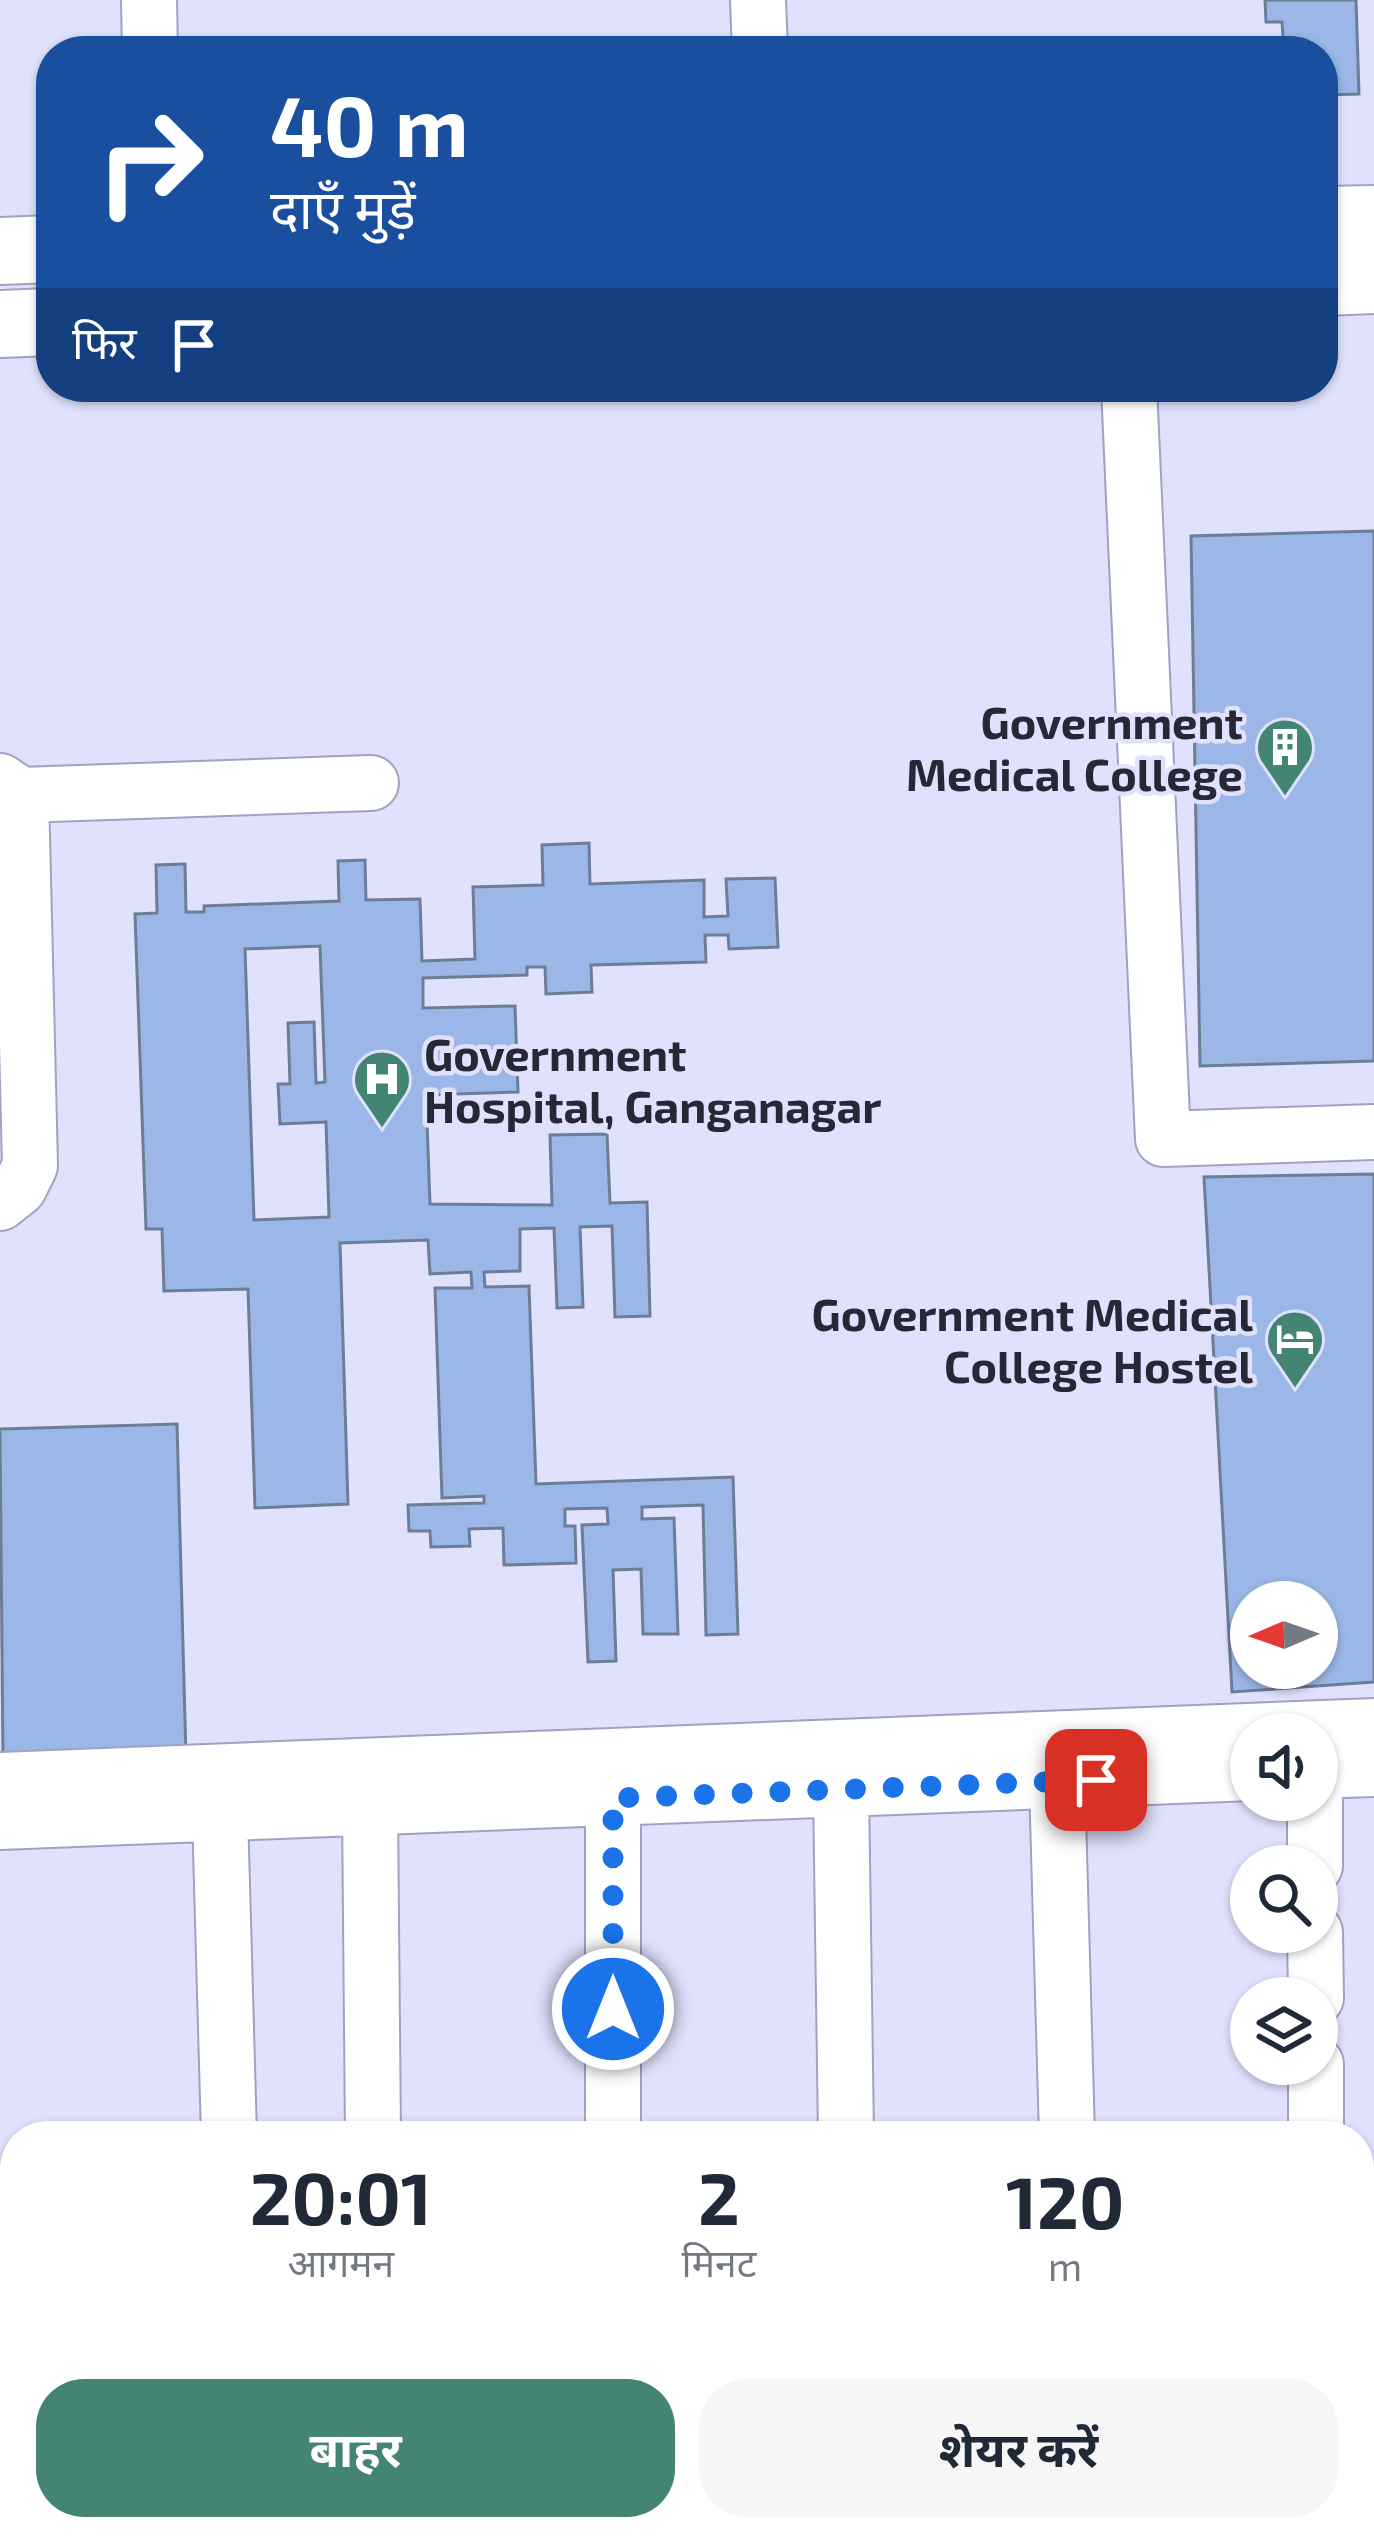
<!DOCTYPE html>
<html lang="hi">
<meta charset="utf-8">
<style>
:root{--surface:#fff;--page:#f6f6f7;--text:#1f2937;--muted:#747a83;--accent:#438474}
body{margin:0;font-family:"Exo 2","Noto Sans Devanagari",sans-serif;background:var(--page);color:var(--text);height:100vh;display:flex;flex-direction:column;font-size:45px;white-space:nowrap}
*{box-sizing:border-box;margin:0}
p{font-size:39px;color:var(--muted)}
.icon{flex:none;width:66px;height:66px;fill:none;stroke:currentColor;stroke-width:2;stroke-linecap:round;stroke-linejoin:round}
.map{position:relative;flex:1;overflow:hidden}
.sheet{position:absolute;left:0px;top:2121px;width:1374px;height:420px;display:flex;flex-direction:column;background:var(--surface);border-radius:48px 48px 0 0;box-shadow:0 3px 9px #0004}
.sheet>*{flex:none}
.banner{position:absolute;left:36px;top:36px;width:1302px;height:366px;border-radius:48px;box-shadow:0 3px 9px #0004;background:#1a4fa0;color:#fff;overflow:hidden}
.needle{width:78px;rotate:268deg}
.buttons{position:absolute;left:1230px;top:1581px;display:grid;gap:24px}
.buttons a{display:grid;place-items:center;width:108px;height:108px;border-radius:50%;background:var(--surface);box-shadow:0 3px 9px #0004;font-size:60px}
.pin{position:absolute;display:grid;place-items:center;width:102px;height:102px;color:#fff;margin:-51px;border-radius:24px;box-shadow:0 6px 18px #0006}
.me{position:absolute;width:132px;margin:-66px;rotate:0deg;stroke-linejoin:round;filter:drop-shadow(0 0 9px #0008)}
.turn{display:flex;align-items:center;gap:42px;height:252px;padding:0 36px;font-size:54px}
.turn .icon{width:156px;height:156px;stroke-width:2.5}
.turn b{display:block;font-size:84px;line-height:102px}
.then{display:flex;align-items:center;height:114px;padding:0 36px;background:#0003;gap:24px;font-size:45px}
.eta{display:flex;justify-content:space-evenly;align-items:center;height:204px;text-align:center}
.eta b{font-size:72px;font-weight:700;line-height:84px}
.primary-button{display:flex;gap:24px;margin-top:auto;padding:24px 36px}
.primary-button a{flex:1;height:138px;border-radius:48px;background:var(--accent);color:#fff;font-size:48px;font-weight:700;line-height:138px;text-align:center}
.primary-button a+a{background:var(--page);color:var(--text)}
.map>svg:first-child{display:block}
</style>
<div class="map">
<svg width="1374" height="2541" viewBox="0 0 1374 2541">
<rect width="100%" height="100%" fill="#e0e2fd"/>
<path fill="#9ab7e7" stroke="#6d7d98" stroke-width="3" fill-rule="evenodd" d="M1265 0H1356L1359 94 1323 95V51H1284L1282 22H1266Z
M1374 531V1061L1200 1066 1191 536Z
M589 843 590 884 704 880V917L728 916 726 879 775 878 778 947 729 949 728 935H705L706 962 591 965 592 992 546 994 545 967H527V975L423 978V1008L515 1006 518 1092 426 1095 430 1204 552 1205 550 1135 607 1134 610 1203 647 1202 650 1316 615 1317 612 1226 580 1227 583 1307 557 1308 554 1228 520 1229V1271L484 1272 485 1287 529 1286 536 1484 733 1477 738 1634 706 1635 703 1505 642 1507V1519L674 1518 678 1634H643L641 1569 613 1570 616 1661 588 1662 582 1525 608 1524 607 1508 565 1509V1526H575L576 1563 504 1565 503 1528 469 1529 470 1546 431 1547 430 1531H409L408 1505 484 1503V1496L442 1498 435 1288H472L471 1272 430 1274 428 1240 340 1243 348 1504 255 1508 248 1289 164 1291 162 1229H146L135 914 157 913 156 865 185 864 186 912H204V906L339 901 338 861 365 860 366 900 420 899 422 961 475 959 473 887 543 885 542 845ZM320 946 325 1082 316 1083 314 1022 288 1023 290 1084H278L280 1124 326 1122 329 1217 254 1220 245 949Z
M1374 1174V1682L1232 1692 1204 1177ZM1251 1602H1317V1668H1251Z
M177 1424 186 1757 3 1762 0 1429Z"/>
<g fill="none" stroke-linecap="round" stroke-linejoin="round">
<defs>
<path id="minor" d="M149 0 150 51
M758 0 760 51
M1129 387 1163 1139 1374 1132
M0 781 21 795 371 783
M0 1203 19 1188 30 1166 21 795
M1317 1771 1374 1769
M0 1780 1374 1726
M1057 1781 1067 2136
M841 1789 846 2136
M613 1798V2136
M1315 1800V1866
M370 1807 373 2136
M220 1813 229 2136
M0 1822 1251 1773
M1315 1932 1316 1998
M1316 2064V2136
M1359 2373H1374
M0 2433 15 2432
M239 2526 240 2541
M389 2526V2541
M612 2526 613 2541
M858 2526 859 2541
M1077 2526 1078 2541
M1318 2526V2541"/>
<path id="major" d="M1323 220 1374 219
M0 251 51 249
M1323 282 1374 280
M0 324 51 322"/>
</defs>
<use href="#minor" stroke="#9fa2c2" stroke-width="58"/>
<use href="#major" stroke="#9fa2c2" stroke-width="70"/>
<use href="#minor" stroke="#fff" stroke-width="54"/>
<use href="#major" stroke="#fff" stroke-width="66"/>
</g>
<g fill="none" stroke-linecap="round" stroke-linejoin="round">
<path stroke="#1a73e8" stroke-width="21" stroke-dasharray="0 37.8" d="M613 2009V1798L1096 1780"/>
</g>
<defs>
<symbol id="building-pin" viewBox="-11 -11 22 30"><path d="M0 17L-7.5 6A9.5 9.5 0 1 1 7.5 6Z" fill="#438474" stroke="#e0e2fd"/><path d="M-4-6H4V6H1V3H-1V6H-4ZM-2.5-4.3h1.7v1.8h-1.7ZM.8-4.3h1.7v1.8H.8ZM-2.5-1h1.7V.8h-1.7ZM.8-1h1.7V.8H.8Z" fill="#fff"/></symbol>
<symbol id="hospital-pin" viewBox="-11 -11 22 30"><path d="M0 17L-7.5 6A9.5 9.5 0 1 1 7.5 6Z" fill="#438474" stroke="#e0e2fd"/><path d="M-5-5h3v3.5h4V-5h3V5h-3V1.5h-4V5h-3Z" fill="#fff"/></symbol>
<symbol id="hotel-pin" viewBox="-11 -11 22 30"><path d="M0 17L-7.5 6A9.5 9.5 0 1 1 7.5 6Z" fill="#438474" stroke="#e0e2fd"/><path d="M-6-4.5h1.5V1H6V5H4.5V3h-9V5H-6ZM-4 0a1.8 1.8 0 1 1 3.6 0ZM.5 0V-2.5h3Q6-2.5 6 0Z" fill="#fff"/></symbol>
</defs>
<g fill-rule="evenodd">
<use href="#building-pin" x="1252" y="714" width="66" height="90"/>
<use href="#hospital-pin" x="349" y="1046" width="66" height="90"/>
<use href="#hotel-pin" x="1262" y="1306" width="66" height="90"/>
</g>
<g text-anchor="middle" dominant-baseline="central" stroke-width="9" stroke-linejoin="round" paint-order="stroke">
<g font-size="45" font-weight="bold" fill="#272835" stroke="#e0e2fd" text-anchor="end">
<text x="1243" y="721">Government<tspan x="1243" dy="52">Medical College</tspan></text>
<text x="424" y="1053" text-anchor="start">Government<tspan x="424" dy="52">Hospital, Ganganagar</tspan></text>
<text x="1253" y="1313">Government Medical<tspan x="1253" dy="52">College Hostel</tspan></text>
</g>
</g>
</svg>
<div class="buttons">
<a><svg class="needle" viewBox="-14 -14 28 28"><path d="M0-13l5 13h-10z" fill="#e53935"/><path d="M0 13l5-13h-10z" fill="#747a83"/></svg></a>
<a><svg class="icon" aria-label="sound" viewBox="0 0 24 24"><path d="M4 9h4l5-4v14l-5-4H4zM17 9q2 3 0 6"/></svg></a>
<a><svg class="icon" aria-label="search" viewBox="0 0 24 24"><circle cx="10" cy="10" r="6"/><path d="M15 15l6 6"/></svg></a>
<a><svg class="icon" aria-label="layers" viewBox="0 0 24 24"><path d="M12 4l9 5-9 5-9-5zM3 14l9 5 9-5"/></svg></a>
</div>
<div class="pin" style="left:1096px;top:1780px;background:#d93025"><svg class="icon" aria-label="arrive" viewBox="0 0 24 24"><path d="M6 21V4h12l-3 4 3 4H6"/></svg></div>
<svg class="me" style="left:613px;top:2009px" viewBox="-20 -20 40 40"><circle r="17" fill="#1a73e8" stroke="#fff" stroke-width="3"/><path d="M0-11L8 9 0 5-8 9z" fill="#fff"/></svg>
<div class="banner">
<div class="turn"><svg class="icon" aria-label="right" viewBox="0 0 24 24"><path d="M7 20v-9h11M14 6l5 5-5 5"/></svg><div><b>40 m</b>दाएँ मुड़ें</div></div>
<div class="then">फिर<svg class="icon" aria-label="arrive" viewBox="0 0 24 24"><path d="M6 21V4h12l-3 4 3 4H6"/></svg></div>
</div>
<section class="sheet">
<div class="eta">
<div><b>20:01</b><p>आगमन</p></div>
<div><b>2</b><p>मिनट</p></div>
<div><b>120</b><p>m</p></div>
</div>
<div class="primary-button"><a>बाहर</a><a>शेयर करें</a></div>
</section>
</div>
